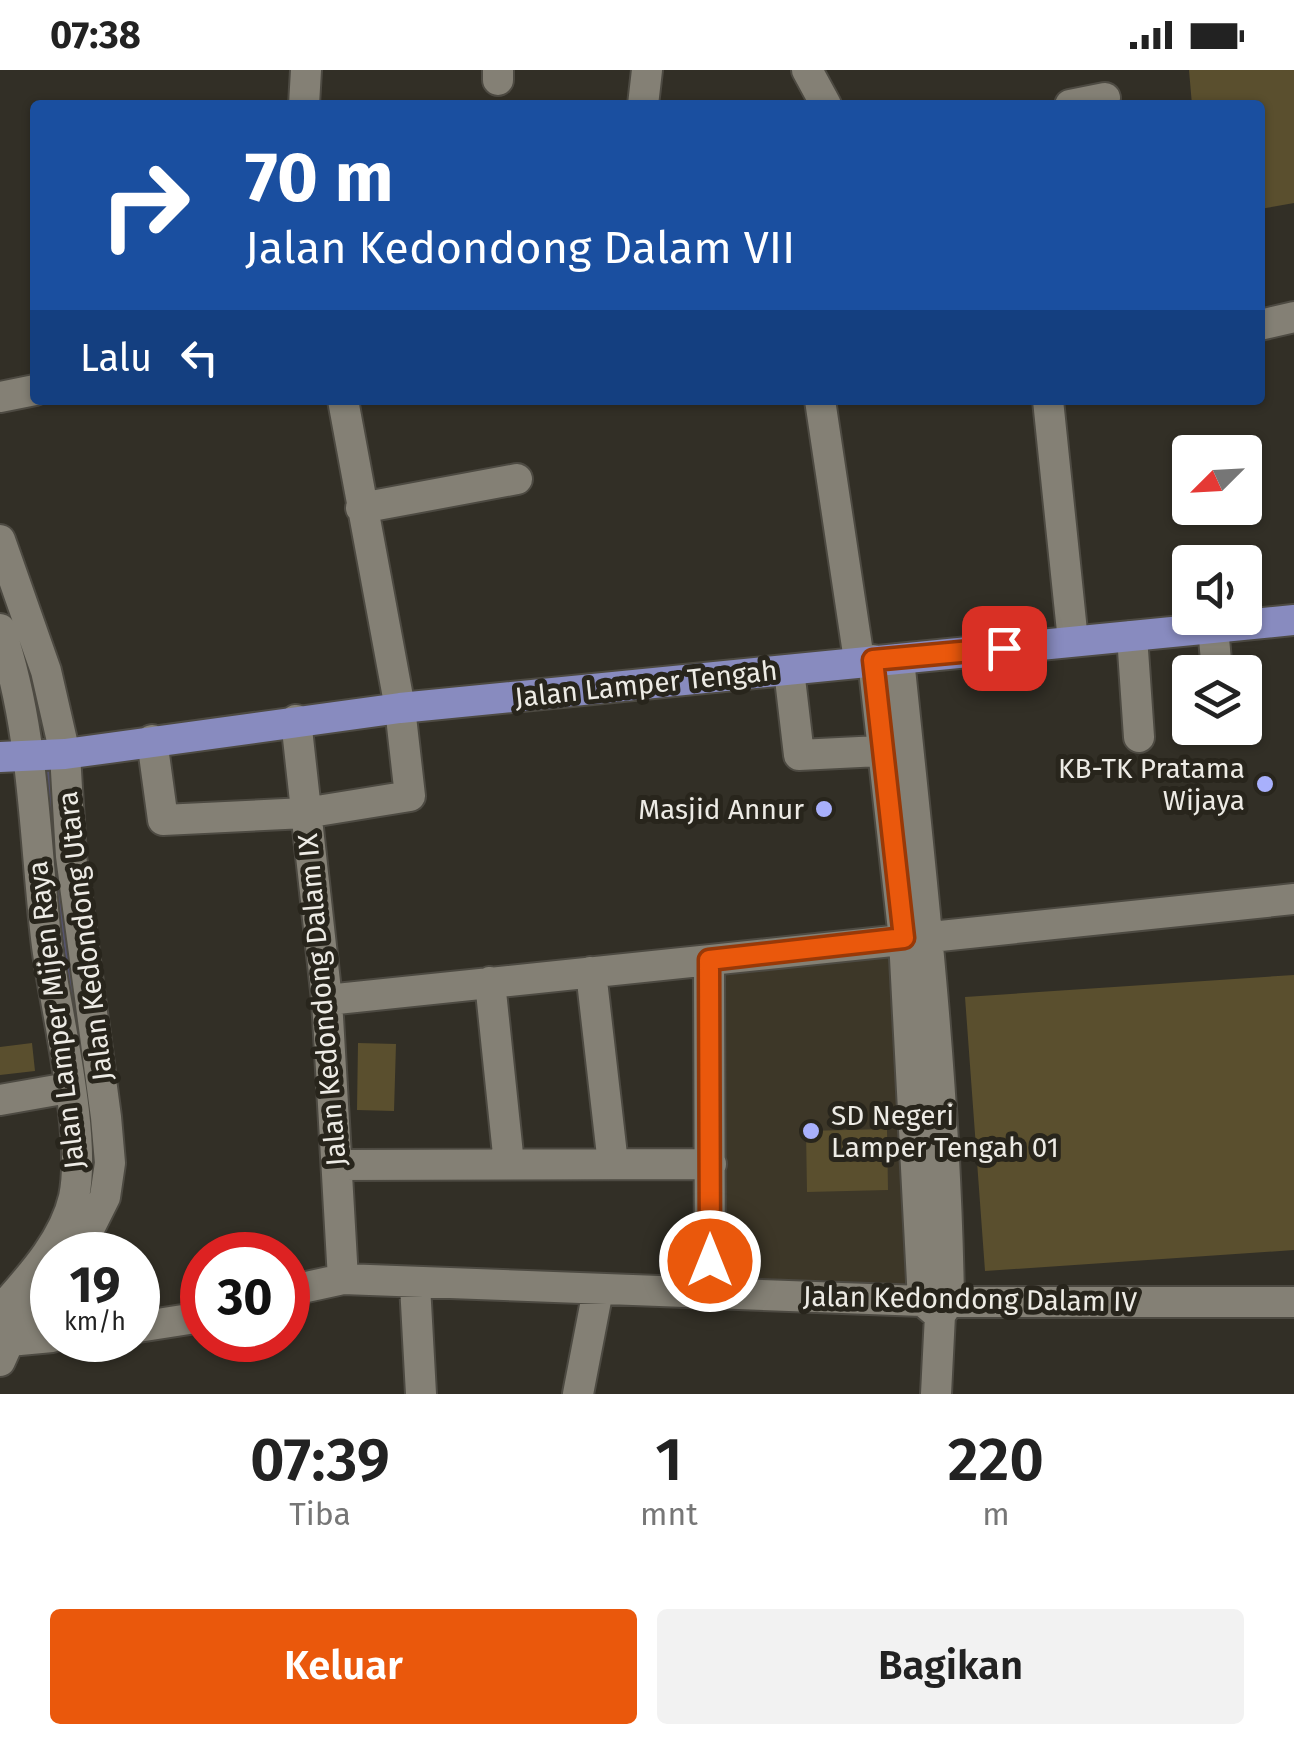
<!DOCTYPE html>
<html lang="id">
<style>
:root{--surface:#fff;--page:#f2f2f2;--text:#222;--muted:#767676;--accent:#ea580c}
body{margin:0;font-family:"Fira Sans",sans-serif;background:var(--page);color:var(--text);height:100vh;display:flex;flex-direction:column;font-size:38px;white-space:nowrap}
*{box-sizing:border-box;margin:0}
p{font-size:32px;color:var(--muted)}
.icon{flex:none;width:55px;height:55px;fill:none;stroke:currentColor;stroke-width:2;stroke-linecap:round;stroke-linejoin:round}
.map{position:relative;height:1324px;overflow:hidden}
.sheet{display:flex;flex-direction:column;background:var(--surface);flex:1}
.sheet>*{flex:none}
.top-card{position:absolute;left:30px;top:30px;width:1235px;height:305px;border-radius:10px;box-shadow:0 2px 8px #0004;background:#1a4fa0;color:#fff;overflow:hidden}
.needle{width:65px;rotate:246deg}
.controls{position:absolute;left:1172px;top:365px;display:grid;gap:20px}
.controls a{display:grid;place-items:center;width:90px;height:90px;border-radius:10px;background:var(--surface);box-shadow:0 2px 8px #0004;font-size:50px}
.speed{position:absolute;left:30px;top:1162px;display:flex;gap:20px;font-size:50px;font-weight:700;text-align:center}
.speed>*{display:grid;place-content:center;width:130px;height:130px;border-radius:50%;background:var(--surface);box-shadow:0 2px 8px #0004;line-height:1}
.speed small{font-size:25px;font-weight:400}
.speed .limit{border:15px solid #d22;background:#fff;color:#111}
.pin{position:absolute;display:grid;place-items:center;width:85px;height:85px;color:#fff;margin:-42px;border-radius:20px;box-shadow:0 5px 15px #0006}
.me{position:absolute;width:110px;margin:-55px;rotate:0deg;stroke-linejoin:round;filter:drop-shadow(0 0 8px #0008)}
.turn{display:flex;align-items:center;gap:35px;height:210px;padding:0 50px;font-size:45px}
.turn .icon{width:130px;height:130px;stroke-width:2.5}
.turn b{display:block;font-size:70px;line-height:85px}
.then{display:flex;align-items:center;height:95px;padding:0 50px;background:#0003;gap:20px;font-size:38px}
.eta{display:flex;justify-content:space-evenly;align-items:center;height:170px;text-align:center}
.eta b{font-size:60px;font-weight:600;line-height:70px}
.cta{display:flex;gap:20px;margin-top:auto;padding:20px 50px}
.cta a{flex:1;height:115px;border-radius:10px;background:var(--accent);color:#fff;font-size:40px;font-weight:600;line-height:115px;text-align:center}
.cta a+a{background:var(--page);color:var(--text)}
.status{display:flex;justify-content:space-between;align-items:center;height:70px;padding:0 50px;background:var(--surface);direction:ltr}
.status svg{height:28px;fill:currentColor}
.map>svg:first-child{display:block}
</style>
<div class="status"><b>07:38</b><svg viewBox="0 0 49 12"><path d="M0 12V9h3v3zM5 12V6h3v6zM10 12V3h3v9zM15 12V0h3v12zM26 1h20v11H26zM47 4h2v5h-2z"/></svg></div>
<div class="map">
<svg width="1294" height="1324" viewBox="0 0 1294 1324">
<rect width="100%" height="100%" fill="#322f26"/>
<path fill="#3d3728" d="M896 882 910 1214 719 1207 716 915 730 896Z"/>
<path fill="#5a4f2e" d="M1189 0H1294V133L1260 139V35H1192Z
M1294 905V1180L985 1201 965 927Z
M32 973 35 1001 0 1005V977Z
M358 973 396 974 394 1041 357 1040Z
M887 1059 888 1120 807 1122 806 1061Z"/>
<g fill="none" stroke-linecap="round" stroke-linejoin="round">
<path stroke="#54536d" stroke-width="8" d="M48 689V724L84 998"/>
<defs>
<path id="minor" d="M498 0V10
M807 0 826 35
M304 35 306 0
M643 35 647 0
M1070 35 1105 28
M1260 255 1294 247
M0 327 35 320
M820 330 859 590
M1048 330 1073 571
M361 438 517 409
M0 470 46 601 65 684 71 786 106 1047 110 1093 105 1127 76 1185
M1213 557 1217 602
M0 559C35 661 34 770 47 876 56 943 87 1065 74 1127 64 1171 29 1208 0 1241
M1132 566 1139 667
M899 589C921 803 946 1017 949 1232L940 1245 936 1324
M873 590 904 869 923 1231 937 1243
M789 600 799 685 900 680
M296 650 327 930 343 1209
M152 670 163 750 305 743 410 726 400 638 343 330
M709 891 710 1224
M591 902 613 1094
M490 912 509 1094
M327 930 1294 829
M0 1030 68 1018
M337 1095 711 1094
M415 1215 421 1324
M288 1221 343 1209 949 1232H1294
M138 1257 202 1247
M2 1268 9 1271 52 1267
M0 1291 9 1271 52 1217
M578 1324 598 1220"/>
<path id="major" d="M0 687 65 684 400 638 1294 550"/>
</defs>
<use href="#minor" stroke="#4d4a42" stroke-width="34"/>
<use href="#major" stroke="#4d4a42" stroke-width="34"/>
<use href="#minor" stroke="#848075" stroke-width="30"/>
<use href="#major" stroke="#888bbf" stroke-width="30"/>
</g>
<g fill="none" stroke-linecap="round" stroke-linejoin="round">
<defs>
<path id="route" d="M710 1191 709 890 904 868 873 590 1004 578"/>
</defs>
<use href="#route" stroke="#983908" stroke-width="25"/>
<use href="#route" stroke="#ea580c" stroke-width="18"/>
</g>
<g fill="#a8b0fc" stroke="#28251c" stroke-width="4">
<circle cx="1265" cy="714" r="10"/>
<circle cx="824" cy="739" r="10"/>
<circle cx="811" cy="1061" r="10"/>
</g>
<g text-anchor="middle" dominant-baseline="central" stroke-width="10" stroke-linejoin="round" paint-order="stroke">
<g font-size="28" fill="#edebe5" stroke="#28251c">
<text transform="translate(646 614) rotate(-6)">Jalan Lamper Tengah</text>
<text transform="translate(85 866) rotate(-97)">Jalan Kedondong Utara</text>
<text transform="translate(322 930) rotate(-95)">Jalan Kedondong Dalam IX</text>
<text transform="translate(56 945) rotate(-97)">Jalan Lamper Mijen Raya</text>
<text transform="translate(970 1229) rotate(1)">Jalan Kedondong Dalam IV</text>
</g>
<g font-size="28" fill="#edebe5" stroke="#28251c" text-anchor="end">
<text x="1245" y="698">KB-TK Pratama<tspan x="1245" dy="32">Wijaya</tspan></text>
<text x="804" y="739">Masjid Annur</text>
<text x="831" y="1045" text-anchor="start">SD Negeri<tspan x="831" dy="32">Lamper Tengah 01</tspan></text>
</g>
</g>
</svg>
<div class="controls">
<a><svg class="needle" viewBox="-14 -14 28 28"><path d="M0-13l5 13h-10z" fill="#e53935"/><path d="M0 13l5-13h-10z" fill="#767676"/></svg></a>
<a><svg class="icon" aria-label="sound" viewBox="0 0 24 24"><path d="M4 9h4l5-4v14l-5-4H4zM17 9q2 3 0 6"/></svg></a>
<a><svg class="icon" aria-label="layers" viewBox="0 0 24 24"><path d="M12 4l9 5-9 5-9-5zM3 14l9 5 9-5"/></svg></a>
</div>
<div class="speed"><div>19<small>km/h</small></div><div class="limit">30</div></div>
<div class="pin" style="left:1004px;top:578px;background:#d93025"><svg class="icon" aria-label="arrive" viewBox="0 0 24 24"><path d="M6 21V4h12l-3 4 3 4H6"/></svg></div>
<svg class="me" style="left:710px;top:1191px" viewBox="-20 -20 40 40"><circle r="17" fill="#ea580c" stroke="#fff" stroke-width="3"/><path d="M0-11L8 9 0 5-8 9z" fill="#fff"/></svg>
<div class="top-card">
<div class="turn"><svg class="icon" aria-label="right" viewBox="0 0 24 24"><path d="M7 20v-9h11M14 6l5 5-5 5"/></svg><div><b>70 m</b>Jalan Kedondong Dalam VII</div></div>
<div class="then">Lalu<svg class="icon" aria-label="left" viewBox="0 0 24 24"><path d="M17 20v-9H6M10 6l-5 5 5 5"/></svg></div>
</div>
</div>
<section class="sheet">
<div class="eta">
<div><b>07:39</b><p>Tiba</p></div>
<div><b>1</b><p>mnt</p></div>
<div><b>220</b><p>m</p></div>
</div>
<div class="cta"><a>Keluar</a><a>Bagikan</a></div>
</section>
